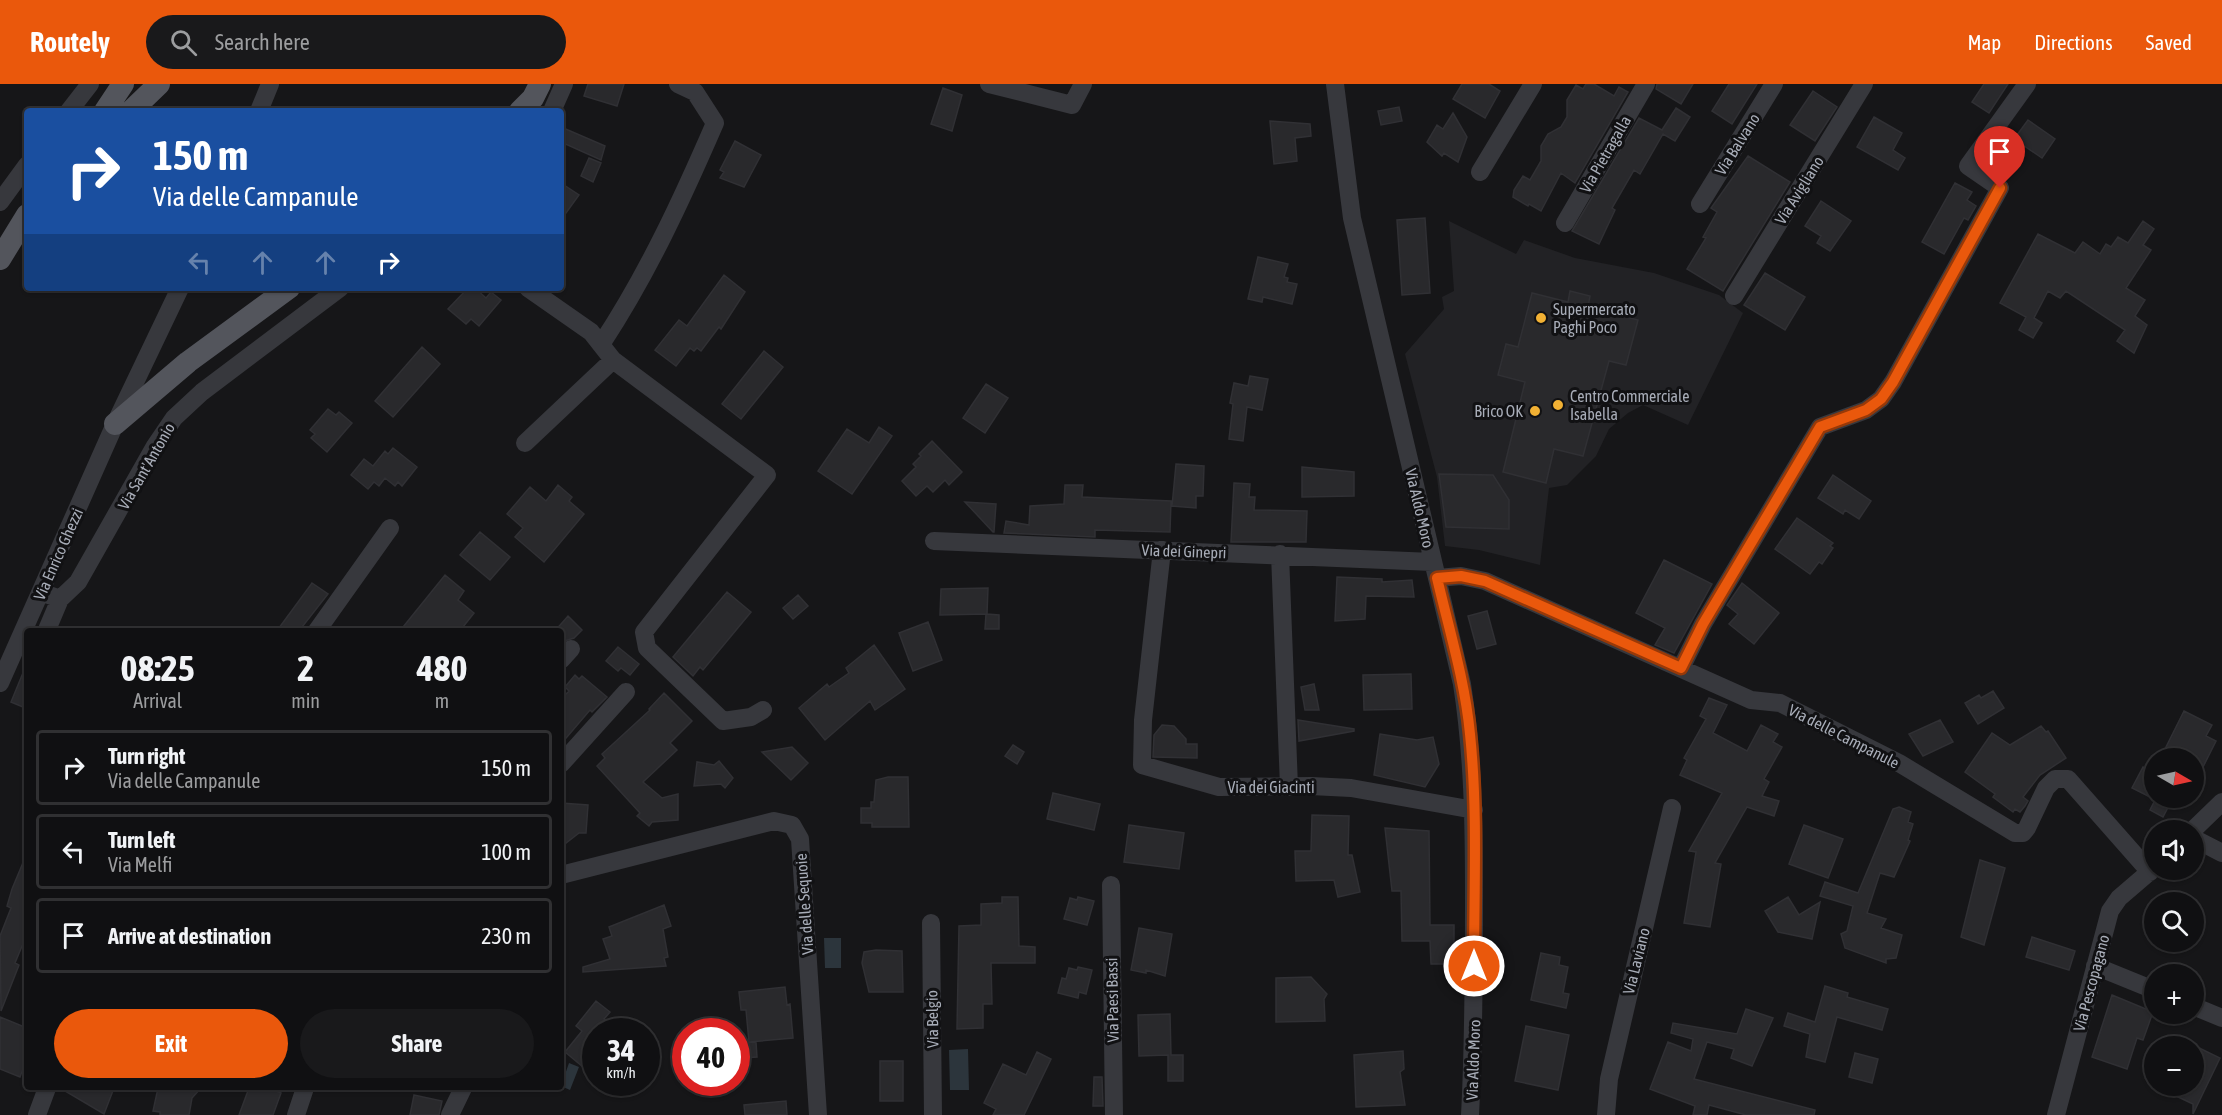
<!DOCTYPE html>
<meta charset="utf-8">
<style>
:root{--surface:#101012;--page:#19191b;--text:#f1f3f6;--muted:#9c9d9f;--line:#303032;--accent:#ea580c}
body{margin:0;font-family:"Asap Condensed",sans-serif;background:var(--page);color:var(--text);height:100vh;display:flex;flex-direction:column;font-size:22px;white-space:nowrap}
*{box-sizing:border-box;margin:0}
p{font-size:20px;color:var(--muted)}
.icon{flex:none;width:33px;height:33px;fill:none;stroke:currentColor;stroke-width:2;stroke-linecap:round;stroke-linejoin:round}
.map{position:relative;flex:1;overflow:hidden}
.sheet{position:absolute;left:24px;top:544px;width:540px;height:462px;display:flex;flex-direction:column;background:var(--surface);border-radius:6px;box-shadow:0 2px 4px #0004,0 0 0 2px var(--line)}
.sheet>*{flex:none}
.banner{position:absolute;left:24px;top:24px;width:540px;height:183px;border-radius:6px;box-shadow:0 2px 4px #0004,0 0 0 2px var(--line);background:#1a4fa0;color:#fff;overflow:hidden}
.needle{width:39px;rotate:99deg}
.controls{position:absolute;left:2144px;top:664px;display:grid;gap:12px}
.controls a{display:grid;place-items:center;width:60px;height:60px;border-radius:50%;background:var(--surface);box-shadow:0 2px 4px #0004,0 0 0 2px var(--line);font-size:30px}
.speed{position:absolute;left:582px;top:934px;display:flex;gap:12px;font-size:30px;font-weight:700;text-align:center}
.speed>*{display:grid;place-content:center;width:78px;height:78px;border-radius:50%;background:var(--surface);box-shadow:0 2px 4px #0004,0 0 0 2px var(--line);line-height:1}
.speed small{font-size:15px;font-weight:400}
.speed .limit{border:9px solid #d22;background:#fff;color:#111}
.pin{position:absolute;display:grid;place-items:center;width:51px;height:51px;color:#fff;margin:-62px -26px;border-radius:50% 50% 50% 0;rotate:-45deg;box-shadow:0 0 6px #0007}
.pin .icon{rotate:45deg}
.me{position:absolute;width:66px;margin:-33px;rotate:0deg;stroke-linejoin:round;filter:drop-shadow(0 0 4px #0008)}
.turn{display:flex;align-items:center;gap:21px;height:126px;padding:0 30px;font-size:27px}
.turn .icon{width:78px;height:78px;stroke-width:2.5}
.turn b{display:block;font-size:42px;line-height:51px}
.lanes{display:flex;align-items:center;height:57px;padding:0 30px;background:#0003;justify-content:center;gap:30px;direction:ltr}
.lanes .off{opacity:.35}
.eta{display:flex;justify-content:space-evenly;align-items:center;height:102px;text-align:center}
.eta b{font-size:36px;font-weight:700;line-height:42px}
.action{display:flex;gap:12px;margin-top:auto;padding:12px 30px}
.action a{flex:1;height:69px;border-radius:36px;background:var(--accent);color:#fff;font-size:24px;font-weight:700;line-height:69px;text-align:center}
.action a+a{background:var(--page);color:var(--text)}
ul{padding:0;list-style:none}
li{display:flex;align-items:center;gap:18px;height:75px;margin:0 12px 9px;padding:0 18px;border:3px solid var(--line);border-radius:6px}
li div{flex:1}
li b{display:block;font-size:22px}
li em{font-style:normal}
header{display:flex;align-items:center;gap:36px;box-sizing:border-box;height:84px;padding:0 30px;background:var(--accent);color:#fff}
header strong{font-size:28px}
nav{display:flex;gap:33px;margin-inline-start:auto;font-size:21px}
.search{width:420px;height:54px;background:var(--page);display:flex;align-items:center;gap:15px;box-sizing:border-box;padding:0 21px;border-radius:33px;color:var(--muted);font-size:22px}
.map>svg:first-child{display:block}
</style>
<header>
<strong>Routely</strong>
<div class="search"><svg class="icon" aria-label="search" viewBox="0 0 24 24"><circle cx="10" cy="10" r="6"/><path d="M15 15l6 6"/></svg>Search here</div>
<nav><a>Map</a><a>Directions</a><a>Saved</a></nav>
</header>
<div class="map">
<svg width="2222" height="1031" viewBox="0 0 2222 1031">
<rect width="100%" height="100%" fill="#161618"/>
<path fill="#222225" d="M1449 137 1516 170 1524 156 1575 174 1654 189 1719 211 1743 229 1688 341 1643 321 1628 329 1609 345 1596 372 1567 401 1549 404 1540 481 1479 466 1445 462 1437 393 1405 270 1444 225 1442 213 1454 207Z"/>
<path fill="#2c353c" d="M824 854H841V884H825Z
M968 965 969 1006H950L949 966Z
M569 979 579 983 570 1006 561 1002Z"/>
<path fill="#29292c" stroke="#303034" stroke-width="1.5" d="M588 0H624L617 22 584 12Z
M1462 0H1489L1500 7 1485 34 1453 15Z
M1586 0H1594L1614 12 1619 3 1628 8 1575 99 1561 89 1541 127 1529 120 1528 122 1513 113 1514 106 1523 92 1530 96 1541 77V62L1548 50 1561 43 1567 33V16L1576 1 1583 5Z
M1657 0H1693L1681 20 1656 5Z
M1729 0H1757L1732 40 1712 27Z
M1984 0H2008L1989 29 1972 18Z
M943 4 962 11 952 47 931 40Z
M1813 7 1837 23 1815 57 1790 41Z
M1399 23 1402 37 1381 41 1378 27Z
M1676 24 1690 33 1675 57 1663 50 1640 90 1634 86 1612 124 1615 126 1599 160 1572 147 1639 34 1662 46Z
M1453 29 1467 53 1458 78 1444 69 1442 72 1427 58 1437 41 1443 45Z
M1874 33 1902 49 1893 66 1905 74 1898 86 1857 63Z
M2028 36 2055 55 2042 74 2014 55Z
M1270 37 1310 40 1311 52 1295 54 1297 77 1274 80Z
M561 43 605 62 601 76 561 58Z
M735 57 761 71 744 103 720 94 724 88 720 86Z
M1748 72 1790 98 1723 207 1687 185 1706 154 1703 153 1717 128 1711 124Z
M589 74 601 79 593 98 581 92Z
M561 99 579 111 561 136Z
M1955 99 1972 108 1967 116 1976 122 1968 136 1964 134 1944 170 1922 158Z
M1821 117 1851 137 1830 167 1817 159 1821 152 1805 142Z
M1425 134 1430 209 1402 211 1397 136Z
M2143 137 2154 145 2143 161 2151 166 2126 204 2145 216 2135 232 2147 241 2134 269 2117 257 2125 246 2066 207 2060 214 2048 207 2034 234 2042 239 2033 254 2019 246 2026 233 2000 219 2038 150 2075 169 2083 158 2100 170 2106 160 2111 163 2118 153 2128 159Z
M1258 173 1288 180 1284 193 1288 194 1287 198 1297 200 1292 220 1263 213 1262 218 1248 215Z
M1765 189 1805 213 1785 246 1744 221Z
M724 191 745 208 721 245 719 243 701 267 697 264 694 267 690 264 676 282 655 266 679 236 687 242Z
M468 204H475L486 214 491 208 501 216 479 242 471 235 466 240 448 225Z
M1570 207 1590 212 1588 223 1638 236 1626 281 1609 277 1583 372 1554 365 1546 399 1503 388 1525 298 1498 291 1506 260 1518 263 1532 209 1568 218Z
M422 263 440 280 393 333 375 317Z
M764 267 783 283 741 335 722 320Z
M1250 292 1268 295 1262 326 1247 323 1243 357 1229 355 1233 320 1230 319 1234 299 1248 302Z
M986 300 1008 314 985 349 963 334Z
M328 325 336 331 339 328 352 339 327 368 311 354 315 350 310 346Z
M879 343 892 352 852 410 818 387 847 345 869 359Z
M932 357 962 388 949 401 945 396 933 408 927 402 916 412 902 397 916 383 913 380 921 372 919 370Z
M393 364 417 383 402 402 398 398 395 402 385 394 379 402 374 398 368 405 351 391 364 375 373 382 385 367 388 370Z
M1176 380 1204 382 1203 412H1196V424L1172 422Z
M1302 383 1354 388V412L1302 413Z
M1439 390 1493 391 1509 416V445L1446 443Z
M1833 391 1871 417 1859 435 1845 426 1843 430 1818 414Z
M1234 399 1250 400 1249 413H1255L1254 426 1307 427 1306 458H1231Z
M558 401 572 413 569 417 584 430 544 478 515 453 523 444 507 430 530 403 546 417Z
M1065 401H1083L1082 413 1171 417 1170 448 1095 446V453L1004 449 1006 437 1029 441 1030 422 1064 420Z
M965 418 996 420 994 448H993Z
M1797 434 1833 459 1830 462 1833 464 1822 480 1819 478 1810 490 1775 465Z
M480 448 510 473 490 496 460 471Z
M1664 476 1712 500 1674 569 1655 561 1665 544 1636 529Z
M445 491 464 507 458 516 474 529 459 548H399Z
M1337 493 1382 495V498L1412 496 1414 513 1366 512 1365 535 1335 537Z
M312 499 328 510 302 543 305 548H276Z
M1742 499 1779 529 1754 560 1729 540 1738 530 1727 521Z
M988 504 987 530 999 531V545H985L986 530 940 531 941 505Z
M727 508 751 528 703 586 700 583 693 592 673 573Z
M798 511 808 522 793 535 783 524Z
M1487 527 1496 560 1477 565 1468 532Z
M568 532 582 546 574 554 564 557 561 548H554Z
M928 538 942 576 913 587 899 549Z
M874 561 905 605 875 626 870 617 825 656 799 624 827 600 829 603 849 589 846 584Z
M618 563 639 580 630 591 621 584 618 587 606 577Z
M27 579V614L23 623 11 618Z
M1411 590 1412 625 1364 626 1363 591Z
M575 591 579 595 582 592 607 613 592 628 590 626 561 660V615L569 607 565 603Z
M1314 600 1319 626H1305L1301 603Z
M1993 607 2004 624 1978 640 1965 619 1979 611 1981 614Z
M664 609 692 637 670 659 677 666 643 698 662 714 678 710V736L652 738 649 742 637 732 640 729 597 682 605 674 602 670 650 626 649 625Z
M1709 614 1727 621 1713 649 1747 667 1761 641 1778 650 1773 658 1782 663 1764 695 1769 698 1762 712 1779 717 1774 732 1747 723 1715 779 1721 780 1710 843 1684 839 1696 768 1689 767 1722 709 1680 691 1687 676 1684 674 1706 635 1700 632Z
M2184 627 2212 641 2206 652 2216 657 2193 703V675H2160Z
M1298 636 1354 645V647L1299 657Z
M1940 636 1953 658 1923 672 1909 650Z
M1162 641 1174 642 1186 655V660H1197V674L1153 673 1154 651Z
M2041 642 2046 648 2048 647 2066 674 2040 691 2023 713 2028 717 2025 722 2020 728 2015 725 2013 728 1993 713 1995 710 1965 688 1992 649 2010 661Z
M1380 650 1417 656 1433 653 1439 680 1425 703 1374 691Z
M1013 661 1024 668 1017 680 1005 672Z
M792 663 808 679 791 696 762 668Z
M719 677 733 694 725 704 721 700 694 702 697 678 714 681Z
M2143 683 2154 689V715L2132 704Z
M888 693H908L909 743H872V739H861V724H871V718H874L876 696Z
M1053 709 1100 720 1094 746 1047 735Z
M2156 714H2173L2163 733 2150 726Z
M561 719 588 721 586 749H579L561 763Z
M1899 723 1911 728 1908 738 1913 740 1908 756 1910 757 1894 793 1880 789 1867 829 1886 835 1881 844 1902 851 1896 874 1886 875V879L1845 864 1841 850 1847 847 1853 822 1820 812 1825 798 1858 809 1893 725Z
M1312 731 1349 732 1348 771H1352L1360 808 1338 813 1334 796 1296 797 1295 767H1311Z
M1129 741 1184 749 1179 785 1124 778Z
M1804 741 1843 755 1828 794 1789 780Z
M1385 744 1429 747 1430 841H1454V880H1431L1430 857H1402L1401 807H1392Z
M27 769V850L15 879 19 881 1 927 0 852 11 824 7 822 12 805Z
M1980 776 2005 784 1984 861 1961 853Z
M1002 813H1018L1019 862 1035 863V879H991L992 920H983V944L957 945 959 842 981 841V820L1002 819Z
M1078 813 1094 817 1087 841 1064 835 1070 814 1077 816Z
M1788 813 1799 831 1820 818 1812 855 1778 848 1765 827Z
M664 821 671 842 663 845 668 873 664 874 666 882 583 888V883L610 875 603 855 612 852 609 843Z
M1139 844 1172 850 1165 892 1146 886V889L1131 886Z
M2032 853 2075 867 2069 886 2026 873Z
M876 866 902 867 903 908H869L862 879 864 868Z
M1541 869 1560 873 1559 881 1568 883 1563 909 1569 910 1566 924 1531 916Z
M1078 883 1092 886 1086 910 1079 908 1078 914 1058 909 1062 894 1066 895 1069 884 1077 886Z
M1311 893 1327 910 1324 915 1325 937 1276 938V894Z
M1825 902 1848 909 1847 913 1888 925 1882 946 1837 933 1825 978 1806 973 1810 950 1784 942 1788 929 1815 938Z
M785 903 787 921 790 920 793 954 749 958 746 926H741L739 908Z
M2112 911 2153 928 2143 956 2137 954 2127 985 2092 973Z
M596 917 610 928 604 935 620 948H596V968L583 983 565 968 582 947 576 942Z
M1746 925 1773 934 1752 982 1731 974 1734 965 1707 958 1694 995 1815 1026 1814 1031H1746L1709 1021 1707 1031H1693L1695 1022 1650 1005 1668 958 1691 967 1693 955 1671 949 1673 939 1737 950Z
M1170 930 1171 971H1183V997H1168V971L1139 972 1138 931Z
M0 933 27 944V974L20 993 0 985Z
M1526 942 1569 951 1558 1006 1515 997Z
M756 958 757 973 743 974 742 959Z
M2193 961 2220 974 2193 1030V1020L2155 1002H2193Z
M1403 967 1404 985 1400 988 1405 1021 1356 1023 1354 971Z
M1037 968 1051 975 1024 1031H993L996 1025 984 1019 1003 980 1026 991Z
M1855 969 1878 975 1872 999 1849 993Z
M880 977H903V1017H880Z
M1094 993H1102L1103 1022H1093Z
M60 1004H114L104 1030Z
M158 1004H201L192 1014 189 1031H160V1028L153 1027Z
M249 1004H269L281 1009 273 1031H239Z
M414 1011 442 1017 439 1031H410Z
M786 1017 787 1031H745L744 1021Z"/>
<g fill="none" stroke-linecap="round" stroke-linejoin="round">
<path stroke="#37383d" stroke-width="18" d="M989 0 1072 21 1083 0
M1335 0 1352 134 1462 600C1473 670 1474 740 1474 811 1474 884 1474 957 1470 1031
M69 27 90 0
M259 27 270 0
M552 27 564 0
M1480 88 1533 0
M0 118 27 81
M1700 120 1774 0
M1565 139 1646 0
M528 204 591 248 613 276 767 391 644 548 647 564 723 637 751 633 763 626
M1734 212 1864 0
M602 259C648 189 682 115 715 39L695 8 678 0
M525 359 613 276
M934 457 1433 478
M1162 466 1143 636 1142 681 1219 703 1311 702 1351 704 1474 726
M1280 470 1289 703
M1437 494 1461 492 1485 497 1751 616 1780 619 1899 679 2015 749H2023L2027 744 2046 704 2055 695H2068L2150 788
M60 515 78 498 155 362 174 334 202 308 340 204
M46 548 60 515 49 511
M316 548 390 444
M561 576 571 565
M1681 584 1703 540 1820 343 1866 326 1881 315 1893 298 2000 104 1968 82 2027 0
M0 599 115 340 180 204
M561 680 626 608
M2192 747 2222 718
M2193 754 2222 769
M561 791 774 737 792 741 800 755 818 1031
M1111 801 1114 1031
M931 839 933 1031
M2095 882 2154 906
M2193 922 2222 934
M37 1031 47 1004
M296 1031 305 1004
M450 1031 463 1004
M1606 1031 1609 995 1672 724
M2056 1031 2110 827 2119 814 2154 784"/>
<path stroke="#53555c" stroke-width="22" d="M105 27 123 0
M131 27 159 0
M520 27 533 14 540 0
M0 175 27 131
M115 340 188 278 289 204"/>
</g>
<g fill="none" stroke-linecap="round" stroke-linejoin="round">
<defs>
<path id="route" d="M1474 882C1474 805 1478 727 1470 650 1465 597 1449 545 1437 494L1461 492 1485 497 1681 584 1703 540 1820 343 1866 326 1881 315 1893 298 2000 104"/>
</defs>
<use href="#route" stroke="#983908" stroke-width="15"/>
<use href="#route" stroke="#ea580c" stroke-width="10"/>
</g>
<g fill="#f2b134" stroke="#111113" stroke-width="2">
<circle cx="1541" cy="234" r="6"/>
<circle cx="1558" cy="321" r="6"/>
<circle cx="1535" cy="327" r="6"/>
</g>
<g text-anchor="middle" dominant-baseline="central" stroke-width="6" stroke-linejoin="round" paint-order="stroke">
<g font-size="16" fill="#a8adb8" stroke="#111113">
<text transform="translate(1737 60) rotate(-58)">Via Balvano</text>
<text transform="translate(1605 70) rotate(-60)">Via Pietragalla</text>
<text transform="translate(1799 106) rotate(-58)">Via Avigliano</text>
<text transform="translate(146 382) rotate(-60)">Via Sant'Antonio</text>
<text transform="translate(1420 424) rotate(77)">Via Aldo Moro</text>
<text transform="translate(1184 467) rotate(2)">Via dei Ginepri</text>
<text transform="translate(58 470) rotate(-66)">Via Enrico Ghezzi</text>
<text transform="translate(1844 652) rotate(27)">Via delle Campanule</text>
<text x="1271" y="703">Via dei Giacinti</text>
<text transform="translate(804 820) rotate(-94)">Via delle Sequoie</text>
<text transform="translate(1636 877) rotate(-76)">Via Laviano</text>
<text transform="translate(2091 899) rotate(-75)">Via Pescopagano</text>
<text transform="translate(1112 916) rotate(-91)">Via Paesi Bassi</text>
<text transform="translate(932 935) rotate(-91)">Via Belgio</text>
<text transform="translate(1473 976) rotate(-88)">Via Aldo Moro</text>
</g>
<g font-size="16" fill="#a8adb8" stroke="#111113" text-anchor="start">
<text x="1553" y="225">Supermercato<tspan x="1553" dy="18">Paghi Poco</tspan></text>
<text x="1570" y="312">Centro Commerciale<tspan x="1570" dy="18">Isabella</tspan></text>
<text x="1523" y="327" text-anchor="end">Brico OK</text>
</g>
</g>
</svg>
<div class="controls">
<a><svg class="needle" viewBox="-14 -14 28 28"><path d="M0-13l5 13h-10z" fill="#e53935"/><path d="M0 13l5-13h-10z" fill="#9c9d9f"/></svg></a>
<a><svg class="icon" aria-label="sound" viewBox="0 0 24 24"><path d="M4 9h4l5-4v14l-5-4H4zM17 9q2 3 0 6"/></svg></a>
<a><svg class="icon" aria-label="search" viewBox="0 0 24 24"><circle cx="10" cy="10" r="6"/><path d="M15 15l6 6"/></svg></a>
<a>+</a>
<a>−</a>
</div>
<div class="speed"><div>34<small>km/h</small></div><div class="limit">40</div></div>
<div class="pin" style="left:2000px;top:104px;background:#d93025"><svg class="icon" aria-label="arrive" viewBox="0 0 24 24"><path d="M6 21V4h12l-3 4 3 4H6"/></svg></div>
<svg class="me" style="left:1474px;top:882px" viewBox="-20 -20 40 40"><circle r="17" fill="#ea580c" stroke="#fff" stroke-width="3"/><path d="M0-11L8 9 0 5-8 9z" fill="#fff"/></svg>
<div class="banner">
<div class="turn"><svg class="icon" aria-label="right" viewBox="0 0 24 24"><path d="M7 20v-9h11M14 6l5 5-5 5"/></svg><div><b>150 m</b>Via delle Campanule</div></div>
<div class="lanes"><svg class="icon off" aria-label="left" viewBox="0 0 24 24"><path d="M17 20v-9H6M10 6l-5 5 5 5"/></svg><svg class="icon off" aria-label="ahead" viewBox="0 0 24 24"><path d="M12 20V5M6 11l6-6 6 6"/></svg><svg class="icon off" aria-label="ahead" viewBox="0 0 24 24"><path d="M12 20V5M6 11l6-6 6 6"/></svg><svg class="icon" aria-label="right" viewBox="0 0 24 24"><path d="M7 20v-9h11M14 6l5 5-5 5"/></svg></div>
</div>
<section class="sheet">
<div class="eta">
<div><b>08:25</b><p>Arrival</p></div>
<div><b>2</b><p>min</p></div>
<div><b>480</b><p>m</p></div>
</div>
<ul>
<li><svg class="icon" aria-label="right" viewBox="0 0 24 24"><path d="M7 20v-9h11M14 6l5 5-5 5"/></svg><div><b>Turn right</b><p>Via delle Campanule</p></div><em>150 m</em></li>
<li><svg class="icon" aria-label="left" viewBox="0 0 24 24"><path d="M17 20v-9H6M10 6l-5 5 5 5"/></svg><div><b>Turn left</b><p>Via Melfi</p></div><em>100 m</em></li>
<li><svg class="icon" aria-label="arrive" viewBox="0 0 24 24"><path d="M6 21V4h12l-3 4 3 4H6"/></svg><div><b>Arrive at destination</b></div><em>230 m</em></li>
</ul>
<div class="action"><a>Exit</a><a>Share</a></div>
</section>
</div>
